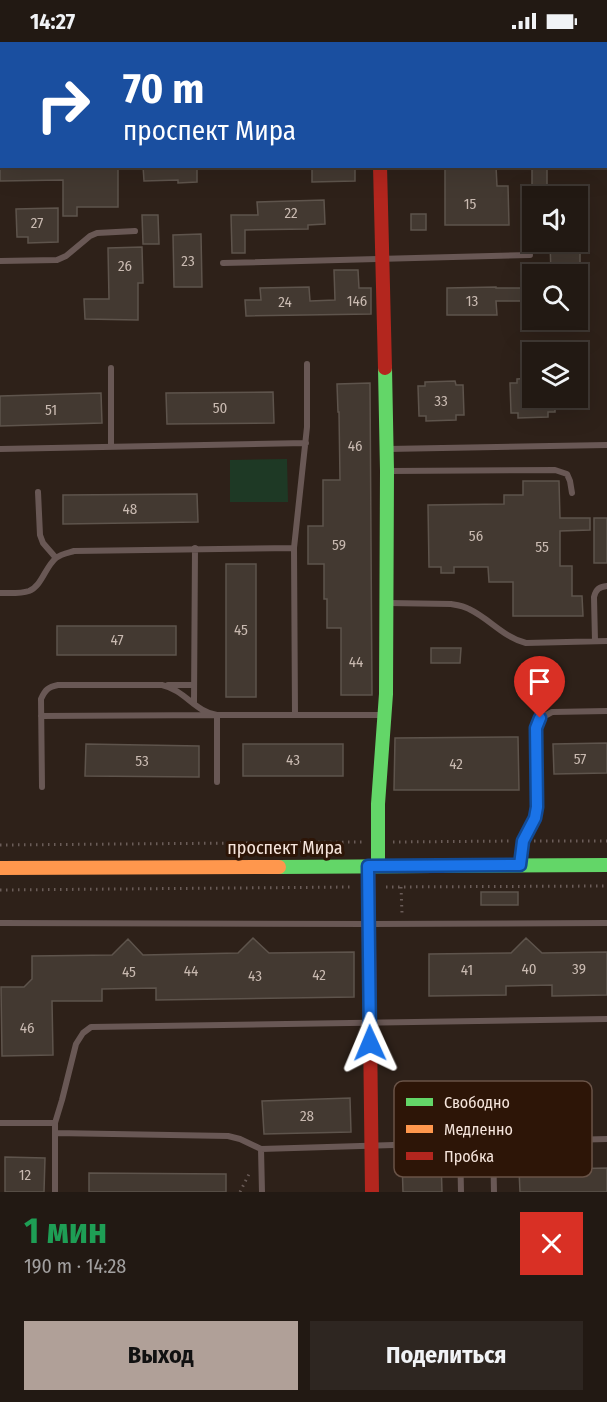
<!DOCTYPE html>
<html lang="ru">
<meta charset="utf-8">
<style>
:root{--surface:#221913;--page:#2e2621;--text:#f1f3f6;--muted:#a2a0a0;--line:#3f3833;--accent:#b0a098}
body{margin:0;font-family:"Fira Sans Condensed",sans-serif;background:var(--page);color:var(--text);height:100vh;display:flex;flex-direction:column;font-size:22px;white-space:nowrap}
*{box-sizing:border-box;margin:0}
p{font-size:20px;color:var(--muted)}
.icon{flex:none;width:33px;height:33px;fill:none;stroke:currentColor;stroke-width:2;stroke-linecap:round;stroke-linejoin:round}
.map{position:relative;height:1150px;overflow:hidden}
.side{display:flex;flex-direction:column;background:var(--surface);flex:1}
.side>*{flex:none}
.banner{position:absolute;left:0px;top:0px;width:608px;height:126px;box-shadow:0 6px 24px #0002,0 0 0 2px var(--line);background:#1a4fa0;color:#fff;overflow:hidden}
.buttons{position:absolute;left:522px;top:144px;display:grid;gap:12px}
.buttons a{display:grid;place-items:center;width:66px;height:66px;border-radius:0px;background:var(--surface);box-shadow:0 6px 24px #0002,0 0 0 2px var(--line);font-size:30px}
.pin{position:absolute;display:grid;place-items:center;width:51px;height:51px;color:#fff;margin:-62px -26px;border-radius:50% 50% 50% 0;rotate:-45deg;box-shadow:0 0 6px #0007}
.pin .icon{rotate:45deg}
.me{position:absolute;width:66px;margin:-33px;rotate:359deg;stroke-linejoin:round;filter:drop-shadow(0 0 4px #0008)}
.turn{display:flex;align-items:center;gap:21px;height:126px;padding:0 24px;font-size:27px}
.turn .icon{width:78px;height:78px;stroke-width:2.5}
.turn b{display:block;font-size:42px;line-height:51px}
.round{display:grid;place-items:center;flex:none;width:63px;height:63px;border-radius:0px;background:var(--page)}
.headline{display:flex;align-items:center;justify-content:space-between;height:102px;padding:0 24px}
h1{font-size:36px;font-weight:700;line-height:45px;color:#1e9e55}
.cta{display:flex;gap:12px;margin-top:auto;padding:12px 24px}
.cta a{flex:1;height:69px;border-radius:0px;background:var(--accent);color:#111;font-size:24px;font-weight:700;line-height:69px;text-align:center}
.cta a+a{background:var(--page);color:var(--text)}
.status{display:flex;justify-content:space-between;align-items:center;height:42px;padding:0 30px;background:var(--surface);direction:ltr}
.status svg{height:16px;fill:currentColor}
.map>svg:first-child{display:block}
</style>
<div class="status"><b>14:27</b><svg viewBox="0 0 49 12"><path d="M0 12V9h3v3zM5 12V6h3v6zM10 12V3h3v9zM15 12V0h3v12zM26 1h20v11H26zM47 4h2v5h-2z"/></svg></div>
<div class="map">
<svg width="607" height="1150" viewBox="0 0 607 1150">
<rect width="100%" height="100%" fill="#2e2119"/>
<path fill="#1e3925" d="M287 417 288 460H230V418Z"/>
<path fill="#433931" stroke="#5e544c" stroke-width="1.5" d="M0 124H118V165H77V174H63V138L0 139Z
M143 124H197V140L178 141V138L144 139Z
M312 124H355V139L312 140Z
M445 124H496L497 144H508L509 183H445Z
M532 124H547V154H532Z
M324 158 325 182 308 183V187L245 188V211H232L231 173H258L257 160Z
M58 166V200L28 201V195H17L16 167Z
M411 172H426V188H411Z
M142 173H158L159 202H143Z
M201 192 202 245H174L173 193Z
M550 200H580V232H551Z
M142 205 143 241H138V278L85 277 84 257H109L108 206Z
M334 228H358L359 246H371V272L246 274 245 258H261L260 246 309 245 310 259 335 258Z
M496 245V246H531V259H496L497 273H447V246Z
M532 336V356H555V370H548V375L518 376V371H511L510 341H517V337Z
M455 339 456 343H463L464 373H456V378L426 379V374H419L418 344H425V340Z
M370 341 372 653H341V586H327V557H324V522H308V484H323V438H340L339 370H338L337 342Z
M273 350 274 381 167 382 166 351Z
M101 351 102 381 0 384V354Z
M523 439H559L560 476H590V488L560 489V524H572V554H582L583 574H513V540H489L488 525H454V531H441V525H429L428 463 504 462V453H523Z
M197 452 198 480 63 482V453Z
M594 476H607V521H594Z
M226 522H256V655H226Z
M57 584H176V613H57Z
M431 606H461L460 621H431Z
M518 695 519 748H394L395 696Z
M607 701V731L554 732 553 702Z
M86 702 199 704V735L85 734Z
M243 702H343V734H243Z
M481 850H518V863H481Z
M253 896 269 911 354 910V955L156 958V946L102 947V959H52L53 1013 2 1014 1 945H24L32 937V914L112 913 128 897 143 913 238 911Z
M526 896 542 911 607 910V953L552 954V943L506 944V953L429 954V912L511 911Z
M350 1056 351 1090 264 1092 262 1059Z
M5 1115 45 1116 44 1150H5Z
M441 1118 442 1150H403L402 1119Z
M607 1126V1150H520L519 1128Z
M89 1131 226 1132V1150H89Z"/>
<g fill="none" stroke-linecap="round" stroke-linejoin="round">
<path stroke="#6a5c58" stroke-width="3" stroke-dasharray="1.5 4.5" stroke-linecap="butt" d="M534 799H607
M393 800 512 799
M0 803 362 800
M386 845 607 844
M401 845 402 871
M0 848 352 845
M240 1150 250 1130"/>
<path stroke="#695855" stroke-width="6" d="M14 0V2
M0 219 57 218 66 214 90 194 97 191 135 189
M223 221 530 213
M111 326V405
M0 407 306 401
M388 407 607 403
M390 429 555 428 567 432 570 439 572 451
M38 450 40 493 43 501 56 516
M0 551C9 551 20 552 29 549 42 544 45 525 56 516 61 512 67 511 74 509L294 506
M388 561 451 562C457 563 464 564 469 567 490 577 503 595 526 601L607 599
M595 599 594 555C596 547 599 545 607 544
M168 643H194
M194 662 195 506
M295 673 294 506 307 385V322
M41 674 217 673V740
M42 745 41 657C45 648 48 645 58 643H162C185 648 195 670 217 673H382
M520 822 523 799 535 776 537 766 536 686 541 676 552 670 607 669
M0 881 369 882 607 881
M0 1081H55V1150
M55 1081 62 1058 76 1002 83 991 91 985 607 977
M55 1091 228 1094 240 1097 261 1107 493 1100 494 1150
M493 1100 607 1097
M460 1101 461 1150
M261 1107 262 1150"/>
<path stroke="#695855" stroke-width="12" d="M377 0V2"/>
<path stroke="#63d668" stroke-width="14" d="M378 824V762L386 652 387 429 385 326
M279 825 607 823"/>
<path stroke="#ff974d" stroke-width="14" d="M0 826 279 825"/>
<path stroke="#b3261e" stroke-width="14" d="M380 124 385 326
M368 824 372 1150"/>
</g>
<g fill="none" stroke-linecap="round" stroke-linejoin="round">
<defs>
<path id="route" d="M370 1001 368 824 520 823 523 799 535 776 537 765 536 686 540 676"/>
</defs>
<use href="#route" stroke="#114b97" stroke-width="15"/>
<use href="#route" stroke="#1a73e8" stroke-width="10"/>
</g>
<g text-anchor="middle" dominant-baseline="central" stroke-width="6" stroke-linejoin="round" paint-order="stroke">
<g font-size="15" fill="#c9bab1">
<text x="470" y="162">15</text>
<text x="291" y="171">22</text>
<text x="37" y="181">27</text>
<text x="188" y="219">23</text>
<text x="125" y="224">26</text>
<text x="357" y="259">146</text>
<text x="472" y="259">13</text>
<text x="285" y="260">24</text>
<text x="441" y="359">33</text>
<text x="220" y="366">50</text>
<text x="51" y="368">51</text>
<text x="355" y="404">46</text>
<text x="130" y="467">48</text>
<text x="476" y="494">56</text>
<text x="339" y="503">59</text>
<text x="542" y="505">55</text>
<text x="241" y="588">45</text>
<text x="117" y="598">47</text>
<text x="356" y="620">44</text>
<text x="580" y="717">57</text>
<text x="293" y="718">43</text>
<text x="142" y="719">53</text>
<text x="456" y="722">42</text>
<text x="529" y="927">40</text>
<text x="579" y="927">39</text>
<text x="467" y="928">41</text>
<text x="191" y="929">44</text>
<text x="129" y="930">45</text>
<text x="319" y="933">42</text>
<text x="255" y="934">43</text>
<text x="27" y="986">46</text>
<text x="307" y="1074">28</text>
<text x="25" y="1133">12</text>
</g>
<g font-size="18" fill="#f6e5dc" stroke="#2d1507">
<text x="285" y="806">проспект Мира</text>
</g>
</g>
<rect x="394" y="1039" width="198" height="96" rx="9" fill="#2d1507" stroke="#695347" stroke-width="1.5"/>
<rect x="406" y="1056" width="27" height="8" fill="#63d668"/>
<rect x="406" y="1083" width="27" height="8" fill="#ff974d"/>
<rect x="406" y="1110" width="27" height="8" fill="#b3261e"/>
<g font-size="16" fill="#f6e5dc">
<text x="444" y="1066">Свободно</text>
<text x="444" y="1093">Медленно</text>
<text x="444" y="1120">Пробка</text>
</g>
</svg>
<div class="buttons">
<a><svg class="icon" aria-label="sound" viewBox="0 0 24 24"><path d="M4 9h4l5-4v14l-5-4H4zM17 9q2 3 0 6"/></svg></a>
<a><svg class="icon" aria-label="search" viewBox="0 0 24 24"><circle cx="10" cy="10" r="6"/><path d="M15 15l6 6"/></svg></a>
<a><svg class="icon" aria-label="layers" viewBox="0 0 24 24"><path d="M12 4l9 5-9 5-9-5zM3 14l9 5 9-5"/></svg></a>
</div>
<div class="pin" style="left:540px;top:676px;background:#d93025"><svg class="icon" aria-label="arrive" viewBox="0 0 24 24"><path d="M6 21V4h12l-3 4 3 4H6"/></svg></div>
<svg class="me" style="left:370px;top:1001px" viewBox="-20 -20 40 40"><path d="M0-17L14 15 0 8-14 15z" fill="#1a73e8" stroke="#fff" stroke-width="4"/></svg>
<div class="banner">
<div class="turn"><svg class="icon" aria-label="right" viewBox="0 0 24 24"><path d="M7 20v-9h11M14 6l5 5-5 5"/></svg><div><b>70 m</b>проспект Мира</div></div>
</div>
</div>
<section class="side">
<div class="headline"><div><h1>1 мин</h1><p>190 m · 14:28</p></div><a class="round" style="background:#d93025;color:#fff"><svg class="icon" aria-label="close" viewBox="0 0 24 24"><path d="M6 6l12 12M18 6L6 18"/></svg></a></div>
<div class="cta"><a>Выход</a><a>Поделиться</a></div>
</section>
